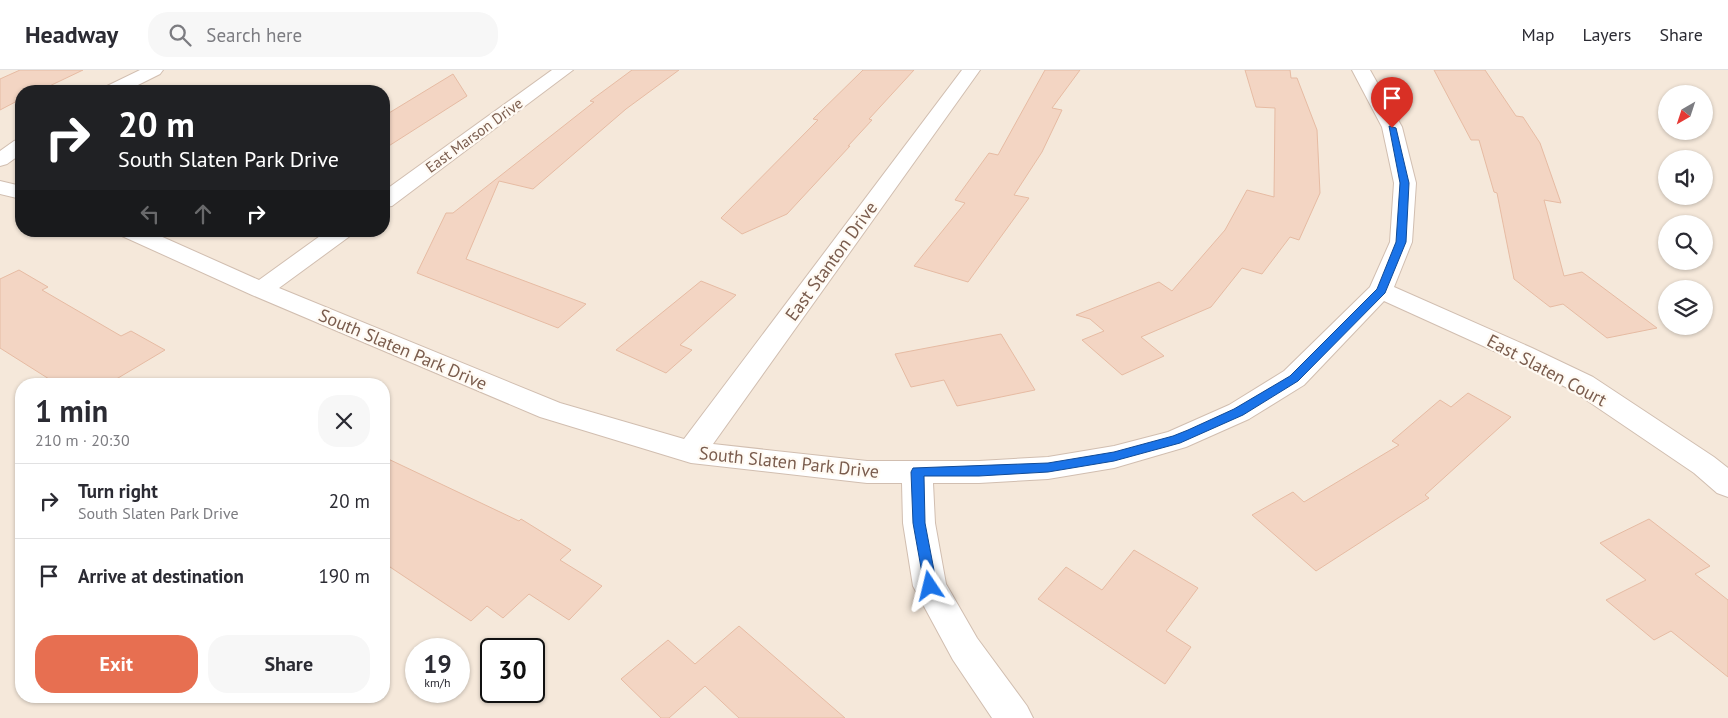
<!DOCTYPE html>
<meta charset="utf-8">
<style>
:root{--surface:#fff;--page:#f7f7f7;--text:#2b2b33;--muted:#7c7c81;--line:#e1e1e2;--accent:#e76f51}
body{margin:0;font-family:"PT Sans",sans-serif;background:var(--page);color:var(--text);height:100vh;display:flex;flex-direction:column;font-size:19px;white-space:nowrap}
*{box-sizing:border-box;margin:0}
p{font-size:16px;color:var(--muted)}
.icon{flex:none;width:28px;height:28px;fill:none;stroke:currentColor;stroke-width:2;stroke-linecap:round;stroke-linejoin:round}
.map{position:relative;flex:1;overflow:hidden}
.panel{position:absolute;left:15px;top:308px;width:375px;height:325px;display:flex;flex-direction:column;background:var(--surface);border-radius:20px;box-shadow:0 1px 4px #0004}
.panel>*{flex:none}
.guide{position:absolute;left:15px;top:15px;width:375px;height:152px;border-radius:20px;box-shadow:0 1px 4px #0004;background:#202124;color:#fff;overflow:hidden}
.needle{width:32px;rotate:219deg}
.fabs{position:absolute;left:1658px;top:15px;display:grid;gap:10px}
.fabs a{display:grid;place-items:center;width:55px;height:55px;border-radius:50%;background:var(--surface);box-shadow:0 1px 4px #0004;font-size:25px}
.speed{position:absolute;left:405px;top:568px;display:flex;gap:10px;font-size:25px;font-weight:700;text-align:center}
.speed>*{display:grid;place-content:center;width:65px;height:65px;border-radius:50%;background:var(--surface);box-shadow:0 1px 4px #0004;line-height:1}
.speed small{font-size:12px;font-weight:400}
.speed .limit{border:2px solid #111;border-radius:8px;background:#fff;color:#111}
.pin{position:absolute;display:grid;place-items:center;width:42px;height:42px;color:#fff;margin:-51px -21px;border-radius:50% 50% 50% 0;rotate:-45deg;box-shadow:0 0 5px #0007}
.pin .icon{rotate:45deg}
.me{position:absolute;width:55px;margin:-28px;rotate:350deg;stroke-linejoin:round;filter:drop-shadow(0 0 4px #0008)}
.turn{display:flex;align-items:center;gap:18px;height:105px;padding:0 20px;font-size:22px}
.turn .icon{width:65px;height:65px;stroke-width:2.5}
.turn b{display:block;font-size:35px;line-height:42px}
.lanes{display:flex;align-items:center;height:48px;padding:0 20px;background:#0003;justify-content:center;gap:25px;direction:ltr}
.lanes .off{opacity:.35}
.round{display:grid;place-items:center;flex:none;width:52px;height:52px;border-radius:20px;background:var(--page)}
.headline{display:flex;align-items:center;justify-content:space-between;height:85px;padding:0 20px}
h1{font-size:30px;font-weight:700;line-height:38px}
.cta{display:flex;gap:10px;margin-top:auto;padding:10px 20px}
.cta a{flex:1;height:58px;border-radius:20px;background:var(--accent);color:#fff;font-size:20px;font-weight:700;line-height:58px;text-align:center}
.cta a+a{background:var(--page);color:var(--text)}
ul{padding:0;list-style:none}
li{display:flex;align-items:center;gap:15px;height:75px;padding:0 20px;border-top:1px solid var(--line)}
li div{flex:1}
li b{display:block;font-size:19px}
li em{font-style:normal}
header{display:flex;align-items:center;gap:30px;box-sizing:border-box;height:70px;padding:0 25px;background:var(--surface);border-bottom:1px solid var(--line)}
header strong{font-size:24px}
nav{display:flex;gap:28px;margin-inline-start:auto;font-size:18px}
.search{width:350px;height:45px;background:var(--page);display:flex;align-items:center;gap:12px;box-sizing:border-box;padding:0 18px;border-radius:20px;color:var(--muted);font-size:19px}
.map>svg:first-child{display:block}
</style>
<header>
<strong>Headway</strong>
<div class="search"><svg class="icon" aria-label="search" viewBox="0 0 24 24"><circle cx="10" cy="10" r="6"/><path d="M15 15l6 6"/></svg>Search here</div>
<nav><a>Map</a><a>Layers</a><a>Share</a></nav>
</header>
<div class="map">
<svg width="1728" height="648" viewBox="0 0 1728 648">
<rect width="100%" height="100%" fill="#fdf6ec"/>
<path fill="#f5e8da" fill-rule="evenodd" d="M0 0H1728V648H0ZM21 21H384V161H21ZM1666 24H1704V61H1666ZM1666 89H1704V126H1666ZM1666 154H1704V191H1666ZM1666 219H1704V256H1666ZM21 314H384V626H21ZM416 579H459V621H416ZM491 579H534V621H491Z"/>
<path fill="#f3d5c3" stroke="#e6bba3" d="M20 0H83L39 21H21V29L0 40V9Z
M632 0H679L626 39 533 119 499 111 466 189 586 234 558 258 417 203 446 143H453L594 32 590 31Z
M863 0H914L869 49 872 50 848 76H850L787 144 742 164 721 148 818 50 813 49Z
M1045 0H1080L1052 38 1062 40 1042 82 1014 125 1029 128 968 212 914 196 965 133 955 130 989 83 998 85Z
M1245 0H1290L1291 8H1297L1317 60 1320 123 1299 170 1290 167 1262 204 1242 198 1211 237 1141 267 1164 286 1122 305 1082 270 1104 261 1090 249 1076 245 1159 212 1172 221 1225 160 1247 120 1274 127 1275 38 1256 37Z
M1434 0H1485L1516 46 1523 47 1540 73 1561 133 1544 130 1564 206 1582 202 1657 258 1607 268 1563 234 1550 237 1514 209 1497 123 1494 122 1479 70H1471Z
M453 4 467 26 384 79V46Z
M19 200 48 217 42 220 121 266 131 261 165 280 108 314H57L0 278V209Z
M701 211 736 225 680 275 692 280 666 303 616 280Z
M1001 264 1035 320 957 336 944 310 911 317 895 284Z
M1468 323 1511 347 1425 425 1429 428 1316 501 1252 445 1293 422 1304 432 1399 375 1392 371 1440 330 1451 337Z
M384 387 519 451 521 449 571 480 560 490 602 516 569 550 529 524 503 548 487 536 471 551 384 493Z
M1649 449 1710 496 1695 504 1728 530V607L1671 561 1654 570 1606 530 1646 510 1600 473Z
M1134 480 1198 518 1166 561 1191 577 1165 614 1038 529 1066 497 1102 520Z
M739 556 845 648H739L705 616 669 648H661L621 609 668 570 695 594Z"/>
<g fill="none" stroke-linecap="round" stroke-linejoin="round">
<defs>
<path id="minor" d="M140 0H163L160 4 126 21H103L105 17Z
M552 0H573L392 136 384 137V121Z
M962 0H980L713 374 867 391H979L1048 387 1114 376 1168 362 1229 335 1284 301 1370 217 1390 172 1394 113 1382 57 1352 0H1370L1402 57 1416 113 1412 172 1394 217 1532 278 1593 307 1714 387 1728 398V427L1717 423 1694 403 1573 321 1514 290 1384 231 1304 315 1249 349 1186 377 1114 398 1048 409 979 413H933L935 453 946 514 977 568 1027 636 1033 648H992L953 590 913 516 903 453 902 413H867L691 393 540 347 252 225 122 166 119 161H149L259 210 327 161H353L350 166 279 218 560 333 684 369Z
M21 69V84L7 94 0 96V81L14 71Z
M0 111 21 116V129L0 124Z"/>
</defs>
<use href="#minor" stroke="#d1beb0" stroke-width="2"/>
<use href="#minor" fill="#fff" fill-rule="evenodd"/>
</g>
<path fill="#1a73e8" stroke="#114b97" d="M1389 56 1396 58 1409 113 1406 172 1385 223 1298 311 1243 345 1180 373 1114 391 1048 402 979 406H924L925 453 937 516 935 520 930 521 925 520 913 453 911 402 913 398 1048 393 1114 382 1173 366 1188 360 1234 339 1290 306 1377 219 1396 172 1400 113Z"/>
<g text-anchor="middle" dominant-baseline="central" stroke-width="4.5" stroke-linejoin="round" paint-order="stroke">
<g font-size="15" fill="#7a5c4d" stroke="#fffaf3">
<text transform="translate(474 65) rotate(-36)">East Marson Drive</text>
</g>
<g font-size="18" fill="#7a5c4d" stroke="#fffaf3">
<text transform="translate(831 191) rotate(-54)">East Stanton Drive</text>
<text transform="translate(403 279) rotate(23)">South Slaten Park Drive</text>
<text transform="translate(1547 300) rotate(28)">East Slaten Court</text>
<text transform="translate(789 392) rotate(6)">South Slaten Park Drive</text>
</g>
</g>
</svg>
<div class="fabs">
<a><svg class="needle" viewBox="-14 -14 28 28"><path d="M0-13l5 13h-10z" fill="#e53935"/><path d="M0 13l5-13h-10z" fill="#7c7c81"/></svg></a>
<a><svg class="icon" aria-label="sound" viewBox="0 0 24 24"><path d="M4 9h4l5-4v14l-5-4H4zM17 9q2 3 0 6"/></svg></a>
<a><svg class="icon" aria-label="search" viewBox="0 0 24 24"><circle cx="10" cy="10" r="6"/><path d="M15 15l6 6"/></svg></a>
<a><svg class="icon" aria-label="layers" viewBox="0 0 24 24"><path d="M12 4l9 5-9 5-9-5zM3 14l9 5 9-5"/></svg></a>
</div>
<div class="speed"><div>19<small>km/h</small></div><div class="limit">30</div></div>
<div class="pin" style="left:1392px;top:58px;background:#d93025"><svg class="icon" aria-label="arrive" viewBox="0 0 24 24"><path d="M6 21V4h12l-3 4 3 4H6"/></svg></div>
<svg class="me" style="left:930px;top:516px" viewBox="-20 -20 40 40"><path d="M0-17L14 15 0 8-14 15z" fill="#1a73e8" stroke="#fff" stroke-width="4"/></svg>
<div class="guide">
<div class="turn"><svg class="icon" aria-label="right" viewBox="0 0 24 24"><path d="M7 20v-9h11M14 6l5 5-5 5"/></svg><div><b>20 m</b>South Slaten Park Drive</div></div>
<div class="lanes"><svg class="icon off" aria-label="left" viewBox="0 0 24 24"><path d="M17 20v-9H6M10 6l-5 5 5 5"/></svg><svg class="icon off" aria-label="ahead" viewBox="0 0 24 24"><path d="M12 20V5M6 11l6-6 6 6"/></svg><svg class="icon" aria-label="right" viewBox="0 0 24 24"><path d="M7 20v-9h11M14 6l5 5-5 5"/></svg></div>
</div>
<section class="panel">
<div class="headline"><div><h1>1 min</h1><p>210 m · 20:30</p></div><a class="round"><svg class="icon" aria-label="close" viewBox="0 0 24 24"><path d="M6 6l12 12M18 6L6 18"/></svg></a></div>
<ul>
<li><svg class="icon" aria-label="right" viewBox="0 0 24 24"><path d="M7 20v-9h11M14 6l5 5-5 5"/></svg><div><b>Turn right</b><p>South Slaten Park Drive</p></div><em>20 m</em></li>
<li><svg class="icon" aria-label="arrive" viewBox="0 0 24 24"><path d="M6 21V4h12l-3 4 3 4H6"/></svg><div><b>Arrive at destination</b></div><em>190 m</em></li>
</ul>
<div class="cta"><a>Exit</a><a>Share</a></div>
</section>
</div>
